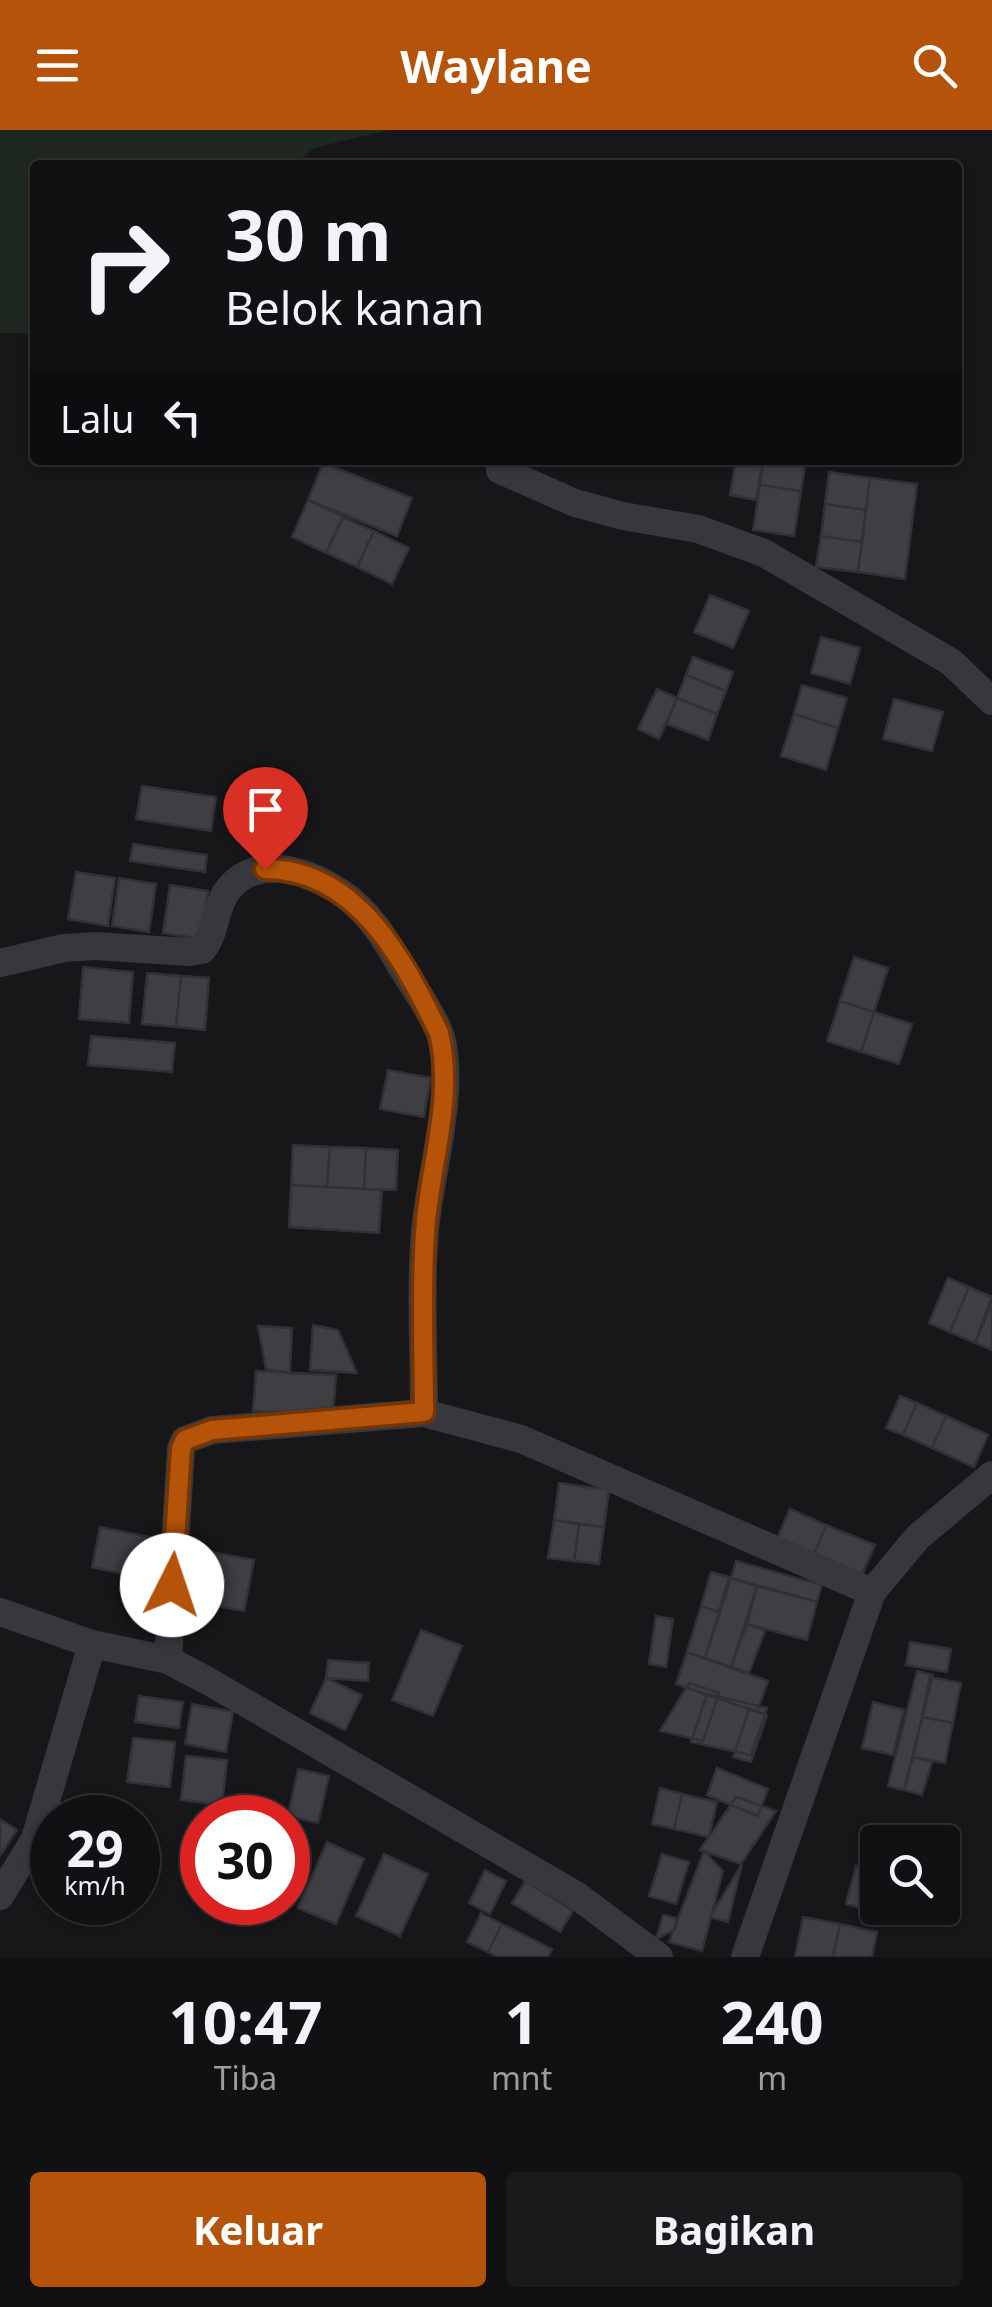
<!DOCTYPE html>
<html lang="id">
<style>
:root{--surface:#111012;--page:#1a191b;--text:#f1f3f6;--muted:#9c9d9f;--line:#303032;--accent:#b45309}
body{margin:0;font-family:"Noto Sans",sans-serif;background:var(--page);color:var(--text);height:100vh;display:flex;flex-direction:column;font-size:38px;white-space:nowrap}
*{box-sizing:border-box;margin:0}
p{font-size:32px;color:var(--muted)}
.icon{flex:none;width:55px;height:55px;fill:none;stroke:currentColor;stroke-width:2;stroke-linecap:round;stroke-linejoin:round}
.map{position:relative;height:1827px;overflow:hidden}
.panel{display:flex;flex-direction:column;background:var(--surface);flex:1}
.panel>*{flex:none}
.hud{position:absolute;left:30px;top:30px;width:932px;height:305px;border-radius:10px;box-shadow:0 2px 8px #0004,0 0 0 2px var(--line);background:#111012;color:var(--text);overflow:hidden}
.tools{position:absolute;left:860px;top:1695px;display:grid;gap:20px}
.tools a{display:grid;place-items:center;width:100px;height:100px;border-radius:10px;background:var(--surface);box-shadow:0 2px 8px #0004,0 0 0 2px var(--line);font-size:50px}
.speed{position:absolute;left:30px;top:1665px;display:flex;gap:20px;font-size:50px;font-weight:700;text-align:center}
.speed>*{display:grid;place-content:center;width:130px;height:130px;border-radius:50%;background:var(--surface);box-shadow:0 2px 8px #0004,0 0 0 2px var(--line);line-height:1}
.speed small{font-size:25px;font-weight:400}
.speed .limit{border:15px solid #d22;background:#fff;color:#111}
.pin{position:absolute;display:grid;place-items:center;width:85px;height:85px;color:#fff;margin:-102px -42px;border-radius:50% 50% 50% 0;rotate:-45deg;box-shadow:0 0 10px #0007}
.pin .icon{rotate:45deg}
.me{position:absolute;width:110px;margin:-55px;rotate:4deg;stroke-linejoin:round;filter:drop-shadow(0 0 8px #0008)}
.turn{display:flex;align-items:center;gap:35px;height:210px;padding:0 30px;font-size:45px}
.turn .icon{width:130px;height:130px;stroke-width:2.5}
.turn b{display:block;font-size:70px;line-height:85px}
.then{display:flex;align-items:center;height:95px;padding:0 30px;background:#0003;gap:20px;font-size:38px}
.eta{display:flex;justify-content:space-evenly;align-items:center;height:170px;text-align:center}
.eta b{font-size:60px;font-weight:700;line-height:70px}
.button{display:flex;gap:20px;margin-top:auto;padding:20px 30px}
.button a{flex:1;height:115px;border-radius:10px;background:var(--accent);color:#fff;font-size:40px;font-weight:700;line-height:115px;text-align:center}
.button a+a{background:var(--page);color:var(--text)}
header{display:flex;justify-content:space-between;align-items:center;height:130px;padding:0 30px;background:var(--accent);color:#fff;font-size:45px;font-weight:700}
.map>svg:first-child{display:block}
</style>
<header><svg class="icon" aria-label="menu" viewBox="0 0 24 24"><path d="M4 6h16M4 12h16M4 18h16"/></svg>Waylane<svg class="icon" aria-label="search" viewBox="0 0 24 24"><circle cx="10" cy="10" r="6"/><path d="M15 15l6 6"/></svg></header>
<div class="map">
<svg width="992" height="1827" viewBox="0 0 992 1827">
<rect width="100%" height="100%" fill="#171618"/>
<path fill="#1e2720" d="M0 0H390L314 18 294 35H35V203H0Z"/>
<path fill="#3e3e43" stroke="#313035" stroke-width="2.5" d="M736 330H763L756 370 730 365Z
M764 330H806L801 361 760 355Z
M323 333 412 368 397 406 308 370Z
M829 342 870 348 866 380 825 374Z
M870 348 917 354 905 449 858 442Z
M760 355 801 361 794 406 753 400Z
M308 370 343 387 326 423 292 407Z
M825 374 866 380 862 412 821 406Z
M343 387 374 401 357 437 326 423Z
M374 401 409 418 392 454 357 437Z
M821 406 862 412 858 442 816 437Z
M710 465 749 481 733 518 694 502Z
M821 507 860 518 850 554 811 543Z
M693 527 733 542 726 561 686 545Z
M686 545 726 561 717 584 677 568Z
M802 555 847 568 838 598 794 584Z
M657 559 677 568 659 609 638 599Z
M677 568 717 584 708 610 667 594Z
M894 569 943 582 932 621 883 609Z
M794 584 838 598 826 640 781 626Z
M142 656 216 667 211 701 136 689Z
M133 714 207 725 205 742 130 731Z
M76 742 115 748 108 796 68 789Z
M119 748 156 754 149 802 112 796Z
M170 755 208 761 201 809 163 803Z
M854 827 888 838 874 882 840 871Z
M83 837 133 842 129 893 79 889Z
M147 843 181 846 176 897 142 894Z
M181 846 209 848 205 900 176 897Z
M840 871 874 882 861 922 827 911Z
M874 882 912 894 899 934 861 922Z
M91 906 175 913 172 942 88 935Z
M388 940 431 948 424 987 380 979Z
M293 1015 330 1017 327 1057 291 1055Z
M330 1017 366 1018 364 1059 327 1057Z
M366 1018 398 1020 396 1060 364 1059Z
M291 1055 382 1060 379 1103 289 1097Z
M948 1148 969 1157 950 1202 929 1193Z
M969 1157 992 1167 975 1213 950 1202Z
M992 1173V1220L975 1213Z
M313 1195 338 1200 357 1243 310 1240Z
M258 1196 292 1198 290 1243 266 1239Z
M256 1241 336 1245 333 1286 253 1281Z
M900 1266 917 1273 903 1305 886 1298Z
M917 1273 946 1286 932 1318 903 1305Z
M946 1286 988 1305 974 1337 932 1318Z
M559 1353 609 1360 604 1397 554 1390Z
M790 1379 826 1395 813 1427 776 1411Z
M554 1390 579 1394 574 1431 548 1428Z
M579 1394 604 1397 599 1434 574 1431Z
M826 1395 875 1415 861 1447 813 1427Z
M100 1397 159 1409 150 1450 92 1437Z
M210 1422 254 1430 244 1481 201 1473Z
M736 1431 822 1455 817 1472 731 1448Z
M711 1442 729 1447 719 1482 701 1476Z
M731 1448 757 1456 731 1537 705 1528Z
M757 1456 817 1472 807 1510 747 1494Z
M701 1476 719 1482 705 1528 687 1522Z
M656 1486 673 1489 666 1537 649 1534Z
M747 1494 765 1501 749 1543 731 1537Z
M421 1500 462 1516 433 1586 392 1570Z
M910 1512 951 1519 947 1542 906 1535Z
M687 1522 768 1551 757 1582 676 1554Z
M328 1530 369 1533 368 1551 326 1548Z
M917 1541 933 1545 904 1660 888 1656Z
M930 1547 961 1553 953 1593 922 1587Z
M326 1548 362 1565 345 1600 310 1583Z
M689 1553 719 1563 703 1611 660 1601Z
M707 1564 767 1578 751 1625 691 1612Z
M139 1566 183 1572 179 1598 135 1592Z
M873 1572 904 1580 893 1625 862 1618Z
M192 1574 233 1582 226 1622 185 1614Z
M749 1579 767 1585 751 1632 733 1627Z
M922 1587 953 1593 945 1633 913 1627Z
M133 1608 175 1612 170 1657 127 1652Z
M186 1626 227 1630 222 1675 181 1670Z
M913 1627 932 1632 922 1665 904 1660Z
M717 1638 768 1659 758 1686 707 1665Z
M298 1639 329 1646 318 1693 288 1686Z
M660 1658 682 1664 674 1699 652 1694Z
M682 1664 717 1672 709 1707 674 1699Z
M736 1667 776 1681 741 1734 700 1720Z
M0 1689 17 1700 0 1726Z
M327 1712 364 1729 336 1794 298 1778Z
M704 1721 723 1741 702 1821 669 1812Z
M384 1724 428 1744 400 1806 356 1786Z
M662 1724 689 1732 676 1774 649 1766Z
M742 1734 728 1792 710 1787Z
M856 1736 878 1741V1782L846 1774Z
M485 1740 506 1751 490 1784 469 1773Z
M525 1751 573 1781 560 1802 512 1773Z
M879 1778H917L913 1792 878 1782Z
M481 1783 502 1794 488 1822 467 1812Z
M663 1785 676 1788V1799L656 1809Z
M803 1787 840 1794 833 1827H795Z
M502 1794 552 1819 548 1827H497L488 1822Z
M840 1794 877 1802 872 1827H833Z"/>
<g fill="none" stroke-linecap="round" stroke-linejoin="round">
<path stroke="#37373e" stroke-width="28" d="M500 340 575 373 623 386 698 399 764 423 951 532 992 571
M0 833 64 818 96 816 189 822 202 820C216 803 214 782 225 764 252 722 306 740 340 762 369 781 385 809 402 838 415 859 431 881 440 904 457 955 430 1045 425 1100 420 1160 424 1222 424 1283
M0 1482 92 1514 168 1530 208 1551 576 1765 659 1827
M168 1530 181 1318 185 1310 212 1300 424 1283 521 1309 872 1462
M0 1766 35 1709 92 1514
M745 1827 872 1462 918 1407 992 1345"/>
</g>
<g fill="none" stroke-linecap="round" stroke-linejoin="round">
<defs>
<path id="route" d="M172 1455 181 1318 185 1310 212 1300 424 1282C424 1223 421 1163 425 1103 429 1037 455 969 439 903 404 830 357 739 265 739"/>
</defs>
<use href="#route" stroke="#753606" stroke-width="25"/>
<use href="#route" stroke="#b45309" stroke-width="18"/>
</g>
</svg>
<div class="tools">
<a><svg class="icon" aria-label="search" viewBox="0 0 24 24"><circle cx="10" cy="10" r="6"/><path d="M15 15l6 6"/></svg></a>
</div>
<div class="speed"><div>29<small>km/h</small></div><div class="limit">30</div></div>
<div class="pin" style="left:265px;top:739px;background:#d93025"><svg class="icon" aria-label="arrive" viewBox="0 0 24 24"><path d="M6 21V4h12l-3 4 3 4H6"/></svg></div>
<svg class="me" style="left:172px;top:1455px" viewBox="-20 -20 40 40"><circle r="19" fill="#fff"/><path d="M0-13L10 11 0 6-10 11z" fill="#b45309"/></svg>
<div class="hud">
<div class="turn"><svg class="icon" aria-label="right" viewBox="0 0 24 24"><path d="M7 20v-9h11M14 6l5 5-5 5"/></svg><div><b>30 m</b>Belok kanan</div></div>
<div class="then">Lalu<svg class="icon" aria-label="left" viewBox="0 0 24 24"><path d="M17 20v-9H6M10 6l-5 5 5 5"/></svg></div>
</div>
</div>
<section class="panel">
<div class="eta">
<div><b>10:47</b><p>Tiba</p></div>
<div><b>1</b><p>mnt</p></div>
<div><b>240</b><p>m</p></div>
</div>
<div class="button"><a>Keluar</a><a>Bagikan</a></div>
</section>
